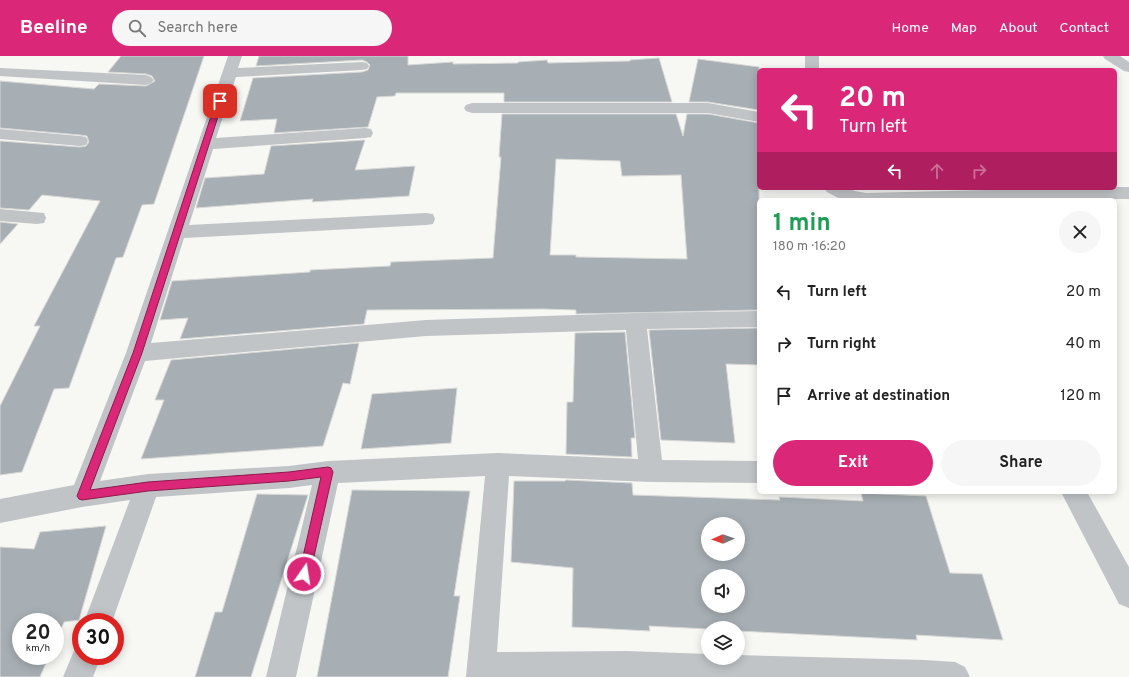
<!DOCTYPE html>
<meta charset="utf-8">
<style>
:root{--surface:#fff;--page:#f6f6f6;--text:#222;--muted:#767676;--accent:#db2777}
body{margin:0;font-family:Overpass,sans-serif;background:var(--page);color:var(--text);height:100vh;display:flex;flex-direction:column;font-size:15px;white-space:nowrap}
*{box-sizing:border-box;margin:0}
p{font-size:13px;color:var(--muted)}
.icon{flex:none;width:22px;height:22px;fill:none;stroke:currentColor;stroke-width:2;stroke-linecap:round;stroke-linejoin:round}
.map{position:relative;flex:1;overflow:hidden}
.details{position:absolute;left:757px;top:142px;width:360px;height:296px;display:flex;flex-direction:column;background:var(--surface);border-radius:6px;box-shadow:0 2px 10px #0003}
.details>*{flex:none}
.hud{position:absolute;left:757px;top:12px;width:360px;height:122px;border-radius:6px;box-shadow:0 2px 10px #0003;background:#db2777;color:#fff;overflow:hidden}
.needle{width:26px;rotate:268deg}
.controls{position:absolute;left:701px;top:461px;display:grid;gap:8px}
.controls a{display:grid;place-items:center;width:44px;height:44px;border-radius:50%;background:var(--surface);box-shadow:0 2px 10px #0003;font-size:20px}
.speed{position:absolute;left:12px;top:557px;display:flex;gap:8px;font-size:20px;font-weight:700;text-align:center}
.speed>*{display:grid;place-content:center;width:52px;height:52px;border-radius:50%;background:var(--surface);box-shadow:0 2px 10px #0003;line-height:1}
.speed small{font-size:10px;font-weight:400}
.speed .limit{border:6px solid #d22;background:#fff;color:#111}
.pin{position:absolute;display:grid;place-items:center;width:34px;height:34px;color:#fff;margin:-17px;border-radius:8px;box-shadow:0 2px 6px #0006}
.me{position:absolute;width:44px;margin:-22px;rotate:13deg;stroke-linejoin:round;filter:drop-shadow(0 0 3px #0008)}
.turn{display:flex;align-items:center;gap:14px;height:84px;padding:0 16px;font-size:18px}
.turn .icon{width:52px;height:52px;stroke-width:2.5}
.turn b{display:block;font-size:28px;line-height:34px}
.lanes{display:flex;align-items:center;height:38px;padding:0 16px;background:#0003;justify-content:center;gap:20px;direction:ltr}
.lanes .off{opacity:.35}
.round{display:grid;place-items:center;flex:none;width:42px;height:42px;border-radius:21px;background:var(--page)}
.summary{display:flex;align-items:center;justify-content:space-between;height:68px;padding:0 16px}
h1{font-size:24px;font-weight:700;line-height:30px;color:#1e9e55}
.button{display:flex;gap:8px;margin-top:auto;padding:8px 16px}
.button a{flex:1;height:46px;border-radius:24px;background:var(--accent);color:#fff;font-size:16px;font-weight:700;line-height:46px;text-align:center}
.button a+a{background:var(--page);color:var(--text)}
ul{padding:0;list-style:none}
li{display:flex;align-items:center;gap:12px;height:52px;padding:0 16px}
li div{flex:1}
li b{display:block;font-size:15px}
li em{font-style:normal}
header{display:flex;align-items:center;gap:24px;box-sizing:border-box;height:56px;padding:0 20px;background:var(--accent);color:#fff}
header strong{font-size:19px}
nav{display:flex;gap:22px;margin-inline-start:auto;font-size:14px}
.search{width:280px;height:36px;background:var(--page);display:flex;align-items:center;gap:10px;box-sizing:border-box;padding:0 14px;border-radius:22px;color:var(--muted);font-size:15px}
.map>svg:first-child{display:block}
</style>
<header>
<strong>Beeline</strong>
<div class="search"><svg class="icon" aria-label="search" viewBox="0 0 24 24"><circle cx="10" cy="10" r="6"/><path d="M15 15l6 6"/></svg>Search here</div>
<nav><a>Home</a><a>Map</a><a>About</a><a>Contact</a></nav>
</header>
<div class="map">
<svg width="1129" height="621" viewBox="0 0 1129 621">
<rect width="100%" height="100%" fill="#f7f7f4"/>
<path fill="#a7afb4" stroke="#d8d8d6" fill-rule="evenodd" d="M121 0H204L154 148 142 149 123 201 116 202 69 332 54 333 22 416 0 419V350L40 270H34L100 145 42 139 29 154 0 152V85L80 91 86 90 89 86 87 80 80 79 0 72V25L94 33 99 28 146 30 155 25 152 20 146 18 108 16Z
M259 0H408V9L453 6V8L518 7V6L547 4 548 7 630 5V4L659 2 672 46H504V37H396L395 40 377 41 368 71 274 77 277 63 240 65 253 22 362 16 368 14 370 9 367 6 362 4 256 10Z
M698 3 759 11V54L708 46H689Z
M502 58H676L683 80 687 58H708L759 67V254L576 258V254L543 253 367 254 364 268 180 283 188 262 160 264 172 225 310 216V214L390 210 391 206 493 202 501 101H499ZM556 103 620 105 622 120 681 119 687 203 576 201V199H550Z
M365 84 355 114 415 110 409 140 312 146 313 143 196 152 205 122 264 118 271 90Z
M0 166 18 168 0 188Z
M759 272V309L726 308 735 387 661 384 649 274Z
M625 276 635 382H631L632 401 566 398 567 346H573L575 277Z
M359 287 350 328 343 327 323 390 141 403 164 344H155L171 304Z
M457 332 451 387 361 393 372 338Z
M566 424 632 427 633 439 780 444 779 441 863 445 861 437 926 440 950 517 982 518 1003 584 916 579 917 584 738 575V572H708V573L649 570 650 575 572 571 573 512 511 506 514 425H565ZM708 468H738V498H708ZM708 520H738V550H708Z
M352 434 470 435 454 540H460L448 621H317Z
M257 438 308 439 251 621H195L215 556H222Z
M106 470 79 564 64 566 55 586V566H21V600H49L40 621H0V491L34 493 40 476Z"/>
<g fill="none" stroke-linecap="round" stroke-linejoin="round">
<path fill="#c0c4c7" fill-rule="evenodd" d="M228 0H242L238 12 362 6 367 7 369 10 367 13 362 14 236 21 216 82 365 72 371 73 373 77 371 81 365 82 213 93 189 169 426 157 433 158 435 163 433 168 426 169 184 182 151 287 426 264 636 257 759 255V271L647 273 662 404 759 405V427L651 426 509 420 497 596 627 595 708 598V602H738V599L925 604 955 606 965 611 970 621H466L485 420 338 427 296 621H266L312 429 289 432 156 441 112 566H84L130 444 82 451 0 467V443L74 429 126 297ZM626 274 638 403 498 397 328 405 289 410 148 418 100 425 145 305 426 280Z
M805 0H819V14H805Z
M1103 0H1120L1129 6V16L1124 15 1105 3Z
M0 12 146 19 151 21 154 24 151 27 146 29 0 20Z
M472 47H708L759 56V66L708 57H472L466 55 464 52 466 49Z
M0 73 80 80 86 81 88 85 86 89 80 90 0 83Z
M1115 131H1129V143L842 144 827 136 824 132H848L855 135 866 137Z
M0 153 44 157 46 162 44 167 37 168 0 165Z
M1061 436H1087L1129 511V552L1119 548Z
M81 588V600H101L93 621H63L76 590Z"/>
</g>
<path fill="#db2777" stroke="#8e194d" d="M220 43 223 45 142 297 90 434 148 426 289 416 328 411 331 412 333 416 310 518 308 522 304 524 300 522 299 518 321 421 289 425 148 435 82 444 79 443 77 440 133 297 216 45Z"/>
</svg>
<div class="controls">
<a><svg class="needle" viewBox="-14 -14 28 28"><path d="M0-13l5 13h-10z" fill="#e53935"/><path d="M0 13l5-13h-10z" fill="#767676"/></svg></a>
<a><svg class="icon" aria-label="sound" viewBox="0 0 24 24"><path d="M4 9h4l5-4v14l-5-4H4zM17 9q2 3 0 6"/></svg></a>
<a><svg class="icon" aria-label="layers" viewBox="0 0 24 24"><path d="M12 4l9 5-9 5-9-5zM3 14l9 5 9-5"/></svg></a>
</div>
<div class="speed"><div>20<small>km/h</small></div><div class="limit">30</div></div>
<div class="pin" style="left:220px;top:45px;background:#d93025"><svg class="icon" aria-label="arrive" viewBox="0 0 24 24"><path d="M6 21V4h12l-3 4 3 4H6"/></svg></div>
<svg class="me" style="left:304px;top:518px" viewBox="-20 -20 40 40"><circle r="17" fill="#db2777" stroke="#fff" stroke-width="3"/><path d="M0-11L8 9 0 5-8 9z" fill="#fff"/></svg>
<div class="hud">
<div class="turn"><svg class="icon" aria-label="left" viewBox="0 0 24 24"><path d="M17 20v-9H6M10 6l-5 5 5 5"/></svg><div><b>20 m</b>Turn left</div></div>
<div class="lanes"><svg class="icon" aria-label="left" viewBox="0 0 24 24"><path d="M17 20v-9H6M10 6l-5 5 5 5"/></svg><svg class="icon off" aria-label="ahead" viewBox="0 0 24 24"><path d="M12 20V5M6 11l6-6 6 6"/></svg><svg class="icon off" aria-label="right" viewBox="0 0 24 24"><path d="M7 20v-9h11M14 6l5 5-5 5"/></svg></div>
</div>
<section class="details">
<div class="summary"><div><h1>1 min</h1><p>180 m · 16:20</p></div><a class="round"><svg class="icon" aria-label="close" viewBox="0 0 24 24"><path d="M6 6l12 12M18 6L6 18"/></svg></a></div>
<ul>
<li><svg class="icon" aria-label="left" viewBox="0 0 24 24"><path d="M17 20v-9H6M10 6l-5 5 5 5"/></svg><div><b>Turn left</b></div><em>20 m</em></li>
<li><svg class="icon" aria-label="right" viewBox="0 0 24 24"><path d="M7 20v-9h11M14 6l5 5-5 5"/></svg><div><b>Turn right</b></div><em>40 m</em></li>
<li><svg class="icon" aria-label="arrive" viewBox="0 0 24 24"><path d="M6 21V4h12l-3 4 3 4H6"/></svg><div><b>Arrive at destination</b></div><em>120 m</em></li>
</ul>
<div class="button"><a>Exit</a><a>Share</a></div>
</section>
</div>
